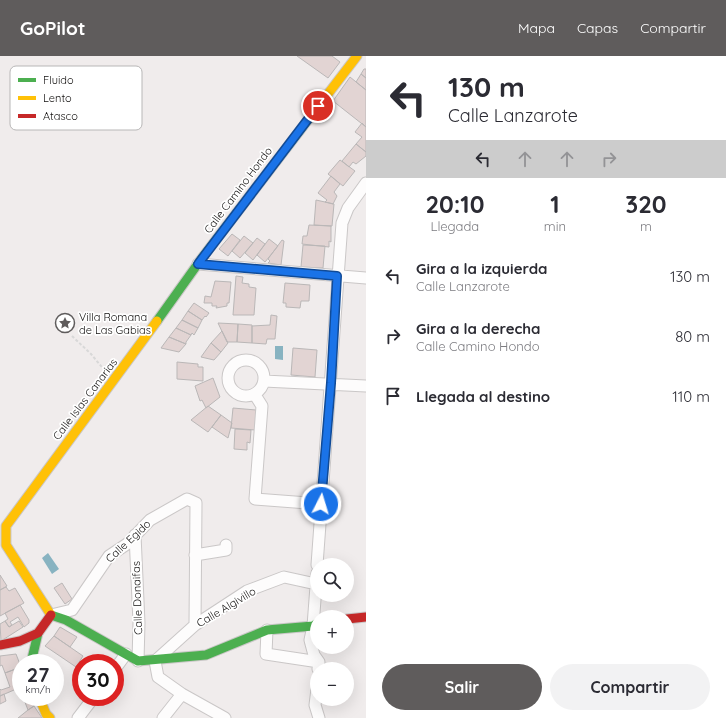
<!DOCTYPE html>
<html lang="es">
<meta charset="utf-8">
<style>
:root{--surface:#fff;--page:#f2f2f3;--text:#2b2b33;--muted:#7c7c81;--accent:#5f5c5c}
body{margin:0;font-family:Quicksand,sans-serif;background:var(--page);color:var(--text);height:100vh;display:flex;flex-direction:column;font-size:15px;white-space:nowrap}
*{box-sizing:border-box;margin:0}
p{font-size:13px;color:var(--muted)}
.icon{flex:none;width:22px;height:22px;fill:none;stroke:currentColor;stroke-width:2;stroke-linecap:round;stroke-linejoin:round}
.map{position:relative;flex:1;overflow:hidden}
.details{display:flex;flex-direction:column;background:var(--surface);width:360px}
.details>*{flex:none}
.hud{background:#fff;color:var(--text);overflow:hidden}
.tools{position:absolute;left:310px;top:502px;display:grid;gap:8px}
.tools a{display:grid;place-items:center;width:44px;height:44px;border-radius:50%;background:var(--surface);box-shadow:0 4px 16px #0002;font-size:20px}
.speed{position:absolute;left:12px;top:598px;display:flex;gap:8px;font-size:20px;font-weight:700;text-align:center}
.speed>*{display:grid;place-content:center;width:52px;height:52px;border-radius:50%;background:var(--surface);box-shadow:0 4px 16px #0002;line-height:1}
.speed small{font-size:10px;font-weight:400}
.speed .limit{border:6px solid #d22;background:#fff;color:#111}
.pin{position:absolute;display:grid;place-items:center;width:34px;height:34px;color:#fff;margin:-17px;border:2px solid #fff;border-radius:50%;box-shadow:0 1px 4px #0007}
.me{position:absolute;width:44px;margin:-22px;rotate:5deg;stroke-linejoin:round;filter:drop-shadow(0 0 3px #0008)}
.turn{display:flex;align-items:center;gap:14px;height:84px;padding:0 16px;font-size:18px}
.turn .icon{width:52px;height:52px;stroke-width:2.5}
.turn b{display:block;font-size:28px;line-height:34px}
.lanes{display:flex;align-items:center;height:38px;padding:0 16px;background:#0003;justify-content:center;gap:20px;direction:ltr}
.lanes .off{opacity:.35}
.eta{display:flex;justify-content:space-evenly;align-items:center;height:68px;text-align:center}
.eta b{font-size:24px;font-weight:700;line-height:28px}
.action{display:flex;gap:8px;margin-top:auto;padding:8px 16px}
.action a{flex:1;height:46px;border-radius:24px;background:var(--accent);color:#fff;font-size:16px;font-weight:700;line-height:46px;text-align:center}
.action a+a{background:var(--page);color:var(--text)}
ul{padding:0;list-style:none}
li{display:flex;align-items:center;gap:12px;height:60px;padding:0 16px}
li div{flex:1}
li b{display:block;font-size:15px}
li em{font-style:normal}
header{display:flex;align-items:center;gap:24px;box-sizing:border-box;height:56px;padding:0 20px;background:var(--accent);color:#fff}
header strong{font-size:19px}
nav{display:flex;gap:22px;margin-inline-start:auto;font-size:14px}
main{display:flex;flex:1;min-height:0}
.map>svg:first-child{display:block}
</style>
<header>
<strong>GoPilot</strong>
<nav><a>Mapa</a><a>Capas</a><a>Compartir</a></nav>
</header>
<main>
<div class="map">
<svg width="366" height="662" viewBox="0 0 366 662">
<rect width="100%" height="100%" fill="#f0ecec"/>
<path fill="#88b3c1" d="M275 290H283V304L275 303Z
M48 497 59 513 52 518 42 502Z"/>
<path fill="#e2d4d3" stroke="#bab7b7" d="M297 0H332L340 6 328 22Z
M364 13H366V22L361 18Z
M361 18 366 22V34L356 26Z
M350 21 366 34V71L333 45Z
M362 67 366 71V96L356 88 362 81 355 76Z
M356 88 366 96V100L356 108 353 106 349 111 342 105Z
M340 104 355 115 343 130 328 118Z
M331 120 340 128 334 136 337 140 333 148 325 146 327 144 318 137Z
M316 144 334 148 332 170 314 169Z
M309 169 331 170V186L329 185V191L302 188 303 180H307Z
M232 178 240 184 228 200 219 193Z
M244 180 253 187 240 202 232 195Z
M257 182 265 188 253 204 245 197Z
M269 183 278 190 265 206 257 199Z
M282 184 284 185 281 209 268 207 270 205 268 203Z
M303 189 325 190 323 212 301 211Z
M236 220 243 221 242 227 249 228V231L256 232 254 259H233Z
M215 225 231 226 229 247H227V250L216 252 217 250H212V247H204L205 240 211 241Z
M285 227 310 229 309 245H301L300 252 286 251V247H283Z
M194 247 209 257 206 261 205 260 202 264 188 255Z
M188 255 202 264 198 272 182 264Z
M271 259 277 260 275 283H267L266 288 252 287V270L270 269Z
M182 264 198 272 194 279 192 277 191 279 176 272Z
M218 267 238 268 237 286H227Z
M238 268 252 269V287L237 286Z
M176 272 191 279 186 286V288L169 281Z
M222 275 228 287 221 296 211 287Z
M169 281 186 288 179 296 161 292Z
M211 287 221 296 214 304 201 301Z
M293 292 317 294 315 321 291 319Z
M177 306 198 308V311H203V325L177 323Z
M213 322 220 341 206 352 202 344 200 345 195 330Z
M208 350 221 359 208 376 191 364Z
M233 352 256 354 255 374 231 372Z
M221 359 232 367 228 382 212 371Z
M235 373 251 374 250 387 247 386V394L234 393Z
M0 519 7 530 0 534Z
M62 527 72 543 65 548 54 532Z
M6 531 9 535 15 532 24 547 0 560V534Z
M20 549 29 564V567L24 571 18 561 10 566 12 569 9 571 5 565 8 563 5 557Z
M5 565 9 571 19 565 23 571 1 585 0 568Z
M60 571 77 581 70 591 54 580Z
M54 580 83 600 76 611 45 590Z
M16 598 21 611 5 617 2 609 0 610V600Z
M21 611V631L0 640V633L1 634 10 631 5 617Z
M4 638 6 645 0 648V640Z
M23 641H32L34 650 28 654Z
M34 650 42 662H18L28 654Z"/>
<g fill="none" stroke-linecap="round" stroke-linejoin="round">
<defs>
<path id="street" d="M198 208 366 222
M228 322a18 18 0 1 1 36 0a18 18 0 1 1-36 0Z
M264 325 366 330
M255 339 262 350 255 443 321 448
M135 479 139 567 138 605
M195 499 226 494V489
M317 509 342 167 348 152 366 127
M317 517 313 570 310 584 314 599 319 606 318 613
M51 559 72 554 109 500 127 488 150 464 187 443 196 447 195 569
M267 574 266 598 319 606
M115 613 126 598
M317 633 315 649 319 662
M78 662 94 641
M163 662 182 638
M225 662 182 638 158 621 155 605 195 569 247 535 284 521 316 528"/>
<path id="fast" d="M157 265 202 202 324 43
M51 559 66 564 138 605 206 599 267 574 313 570 317 567
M31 607 38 577"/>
<path id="slow" d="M324 43 357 0
M6 489V470L157 265
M6 489 51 559
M39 641 46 658 50 662"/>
<path id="jam" d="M347 563 366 561
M0 589 20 585 38 577 51 559"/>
</defs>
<use href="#street" stroke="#cac7c7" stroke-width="13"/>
<use href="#fast" stroke="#cac7c7" stroke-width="11"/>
<use href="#slow" stroke="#cac7c7" stroke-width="11"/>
<use href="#jam" stroke="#cac7c7" stroke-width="11"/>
<path stroke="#d8d8d8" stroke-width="2" stroke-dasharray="3 2" stroke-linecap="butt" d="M72 280 91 298 106 316"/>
<use href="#street" stroke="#fdfcfc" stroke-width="11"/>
<use href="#fast" stroke="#4caf50" stroke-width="9"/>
<use href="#slow" stroke="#ffc107" stroke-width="9"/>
<use href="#jam" stroke="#c62828" stroke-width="9"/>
</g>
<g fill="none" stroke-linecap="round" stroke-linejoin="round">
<defs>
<path id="route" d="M318 50 198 208 337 220 331 327 321 448"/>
</defs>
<use href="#route" stroke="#114b97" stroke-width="10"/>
<use href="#route" stroke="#1a73e8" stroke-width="7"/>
</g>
<defs>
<symbol id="sight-ring" viewBox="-11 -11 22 22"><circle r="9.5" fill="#fff" stroke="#5f5c5c" stroke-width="1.5"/><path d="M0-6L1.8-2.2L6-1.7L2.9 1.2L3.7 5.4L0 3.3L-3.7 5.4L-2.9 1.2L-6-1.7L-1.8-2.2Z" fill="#5f5c5c"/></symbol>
</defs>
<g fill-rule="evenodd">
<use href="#sight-ring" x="54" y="256" width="22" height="22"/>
</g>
<g text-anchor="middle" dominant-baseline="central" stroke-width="3.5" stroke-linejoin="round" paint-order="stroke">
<g font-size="11" fill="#110f0e" stroke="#fff">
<text transform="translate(238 134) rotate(-53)">Calle Camino Hondo</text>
<text transform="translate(85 343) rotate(-53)">Calle Islas Canarias</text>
<text transform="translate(128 485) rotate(-43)">Calle Egido</text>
<text transform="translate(137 542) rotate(-92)">Calle Donaifas</text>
<text transform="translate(226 551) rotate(-31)">Calle Algivillo</text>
</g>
<g font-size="11" fill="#110f0e" stroke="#fff" text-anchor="start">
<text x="79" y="261">Villa Romana<tspan x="79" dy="13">de Las Gabias</tspan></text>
</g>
</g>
<rect x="10" y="10" width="132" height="64" rx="6" fill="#fff" stroke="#b8b7b7" stroke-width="1"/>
<rect x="18" y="22" width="18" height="4" fill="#4caf50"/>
<rect x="18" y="40" width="18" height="4" fill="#ffc107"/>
<rect x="18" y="58" width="18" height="4" fill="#c62828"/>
<g font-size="11" fill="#110f0e">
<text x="43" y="28">Fluido</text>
<text x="43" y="46">Lento</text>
<text x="43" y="64">Atasco</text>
</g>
</svg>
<div class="tools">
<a><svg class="icon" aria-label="search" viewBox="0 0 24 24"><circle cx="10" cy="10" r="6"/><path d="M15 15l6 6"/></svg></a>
<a>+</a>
<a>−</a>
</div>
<div class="speed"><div>27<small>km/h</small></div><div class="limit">30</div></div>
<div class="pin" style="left:318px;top:50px;background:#d93025"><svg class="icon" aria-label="arrive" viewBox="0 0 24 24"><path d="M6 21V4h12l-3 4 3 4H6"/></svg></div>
<svg class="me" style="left:321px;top:448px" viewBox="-20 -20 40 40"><circle r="17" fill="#1a73e8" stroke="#fff" stroke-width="3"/><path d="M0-11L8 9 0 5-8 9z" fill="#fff"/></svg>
</div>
<section class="details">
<div class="hud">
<div class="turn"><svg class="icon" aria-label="left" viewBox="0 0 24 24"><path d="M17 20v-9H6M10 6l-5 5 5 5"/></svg><div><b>130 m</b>Calle Lanzarote</div></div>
<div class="lanes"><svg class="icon" aria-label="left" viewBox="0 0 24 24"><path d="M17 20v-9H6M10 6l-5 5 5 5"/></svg><svg class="icon off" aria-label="ahead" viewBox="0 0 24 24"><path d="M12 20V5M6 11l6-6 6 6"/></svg><svg class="icon off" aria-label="ahead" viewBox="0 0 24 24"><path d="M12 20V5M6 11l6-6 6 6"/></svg><svg class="icon off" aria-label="right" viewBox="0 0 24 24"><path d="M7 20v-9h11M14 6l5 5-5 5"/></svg></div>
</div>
<div class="eta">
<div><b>20:10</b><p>Llegada</p></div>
<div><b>1</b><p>min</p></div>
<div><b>320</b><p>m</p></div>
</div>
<ul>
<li><svg class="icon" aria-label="left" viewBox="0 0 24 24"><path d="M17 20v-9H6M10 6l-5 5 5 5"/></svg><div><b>Gira a la izquierda</b><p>Calle Lanzarote</p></div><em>130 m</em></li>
<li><svg class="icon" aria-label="right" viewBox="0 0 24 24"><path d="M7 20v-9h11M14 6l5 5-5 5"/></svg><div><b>Gira a la derecha</b><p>Calle Camino Hondo</p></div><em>80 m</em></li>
<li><svg class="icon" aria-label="arrive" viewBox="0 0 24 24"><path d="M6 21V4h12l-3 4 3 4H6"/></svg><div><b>Llegada al destino</b></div><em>110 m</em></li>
</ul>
<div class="action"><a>Salir</a><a>Compartir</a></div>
</section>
</main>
